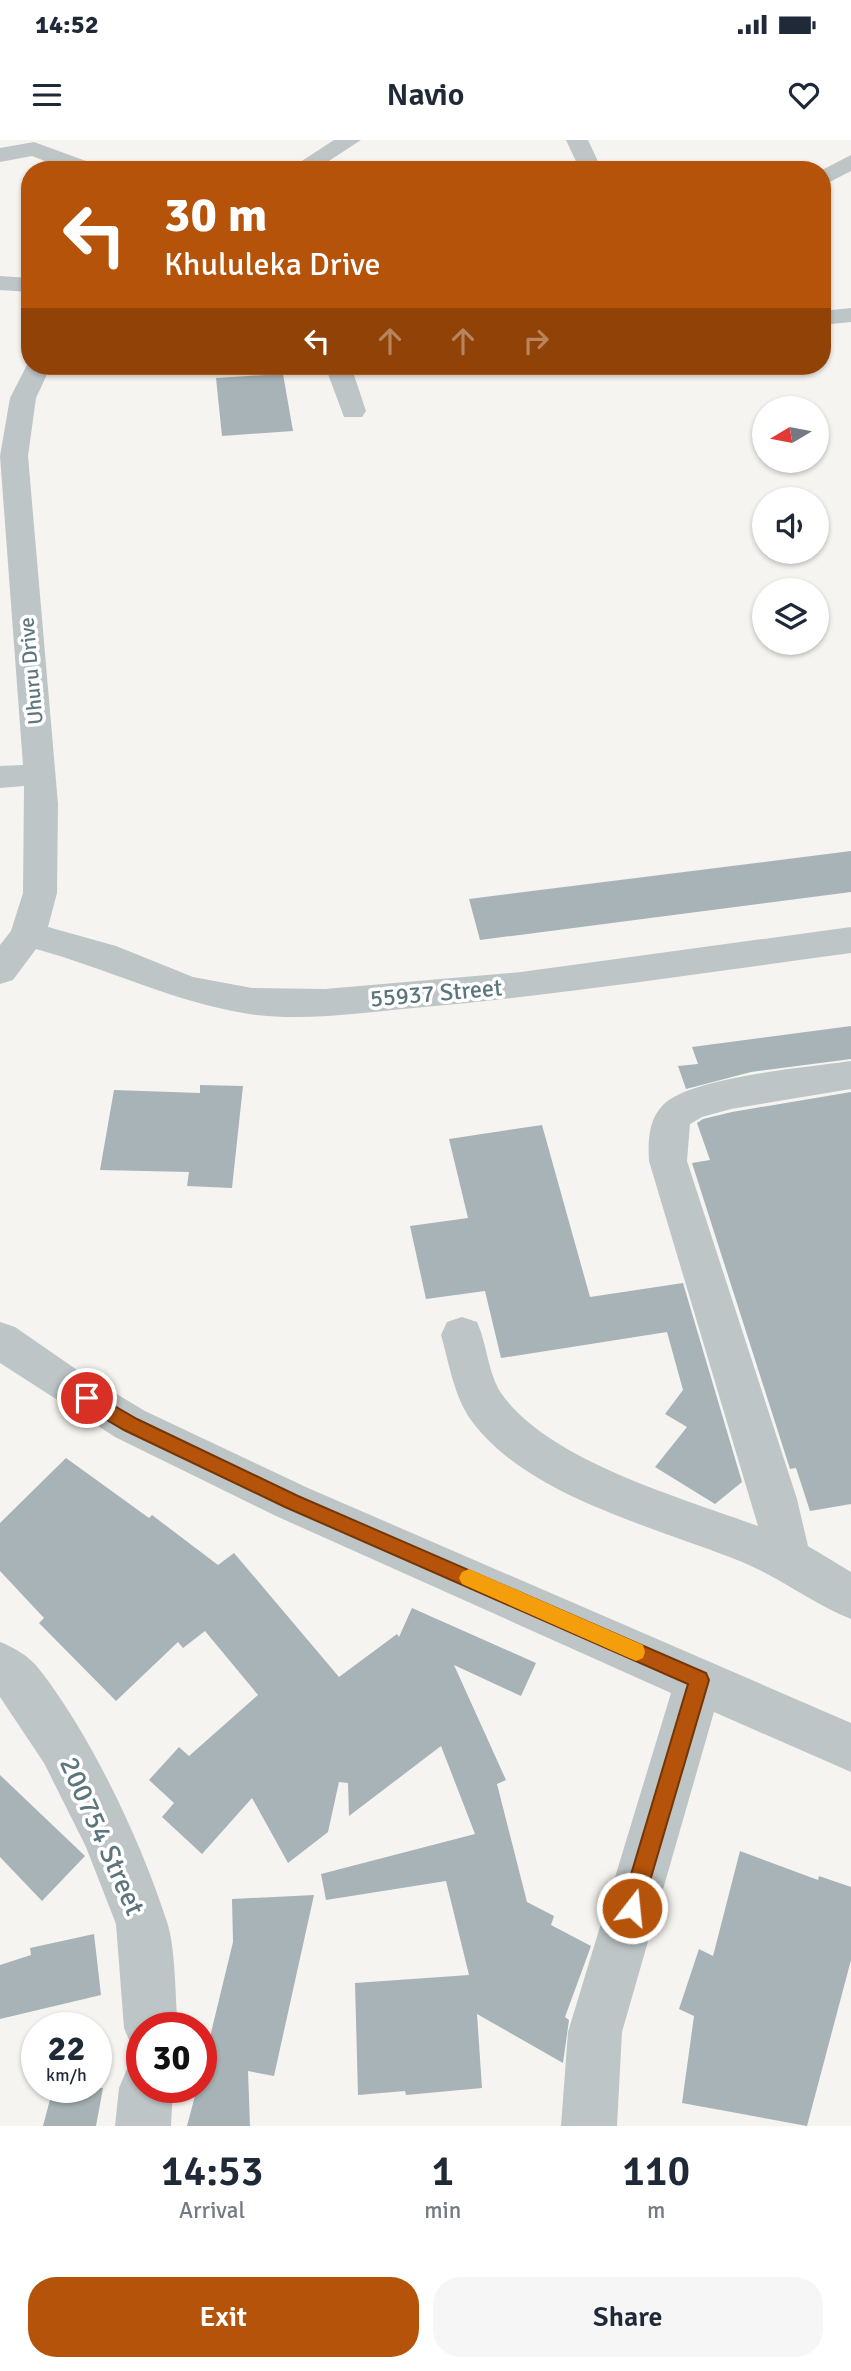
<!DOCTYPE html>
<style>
:root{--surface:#fff;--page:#f6f6f7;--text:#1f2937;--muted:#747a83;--accent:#b45309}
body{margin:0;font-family:Signika,sans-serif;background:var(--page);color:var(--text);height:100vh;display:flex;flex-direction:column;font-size:26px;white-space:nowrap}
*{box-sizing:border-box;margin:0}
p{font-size:23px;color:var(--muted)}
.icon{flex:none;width:38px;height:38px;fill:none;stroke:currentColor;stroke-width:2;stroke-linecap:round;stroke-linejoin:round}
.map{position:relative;height:1986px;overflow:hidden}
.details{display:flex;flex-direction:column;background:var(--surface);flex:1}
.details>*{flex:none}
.guide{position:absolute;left:21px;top:21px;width:810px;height:214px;border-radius:28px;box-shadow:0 2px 5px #0004;background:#b45309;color:#fff;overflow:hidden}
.needle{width:46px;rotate:260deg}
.tools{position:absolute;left:752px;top:256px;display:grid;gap:14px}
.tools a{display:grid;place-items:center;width:77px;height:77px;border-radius:50%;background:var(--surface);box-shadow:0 2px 5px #0004;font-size:35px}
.speed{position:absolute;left:21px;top:1872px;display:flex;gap:14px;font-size:35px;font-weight:700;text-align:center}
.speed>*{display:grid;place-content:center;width:91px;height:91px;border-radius:50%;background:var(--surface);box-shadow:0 2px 5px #0004;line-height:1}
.speed small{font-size:18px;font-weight:400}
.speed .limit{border:10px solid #d22;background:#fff;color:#111}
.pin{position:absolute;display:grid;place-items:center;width:60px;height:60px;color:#fff;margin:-30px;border:4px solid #fff;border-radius:50%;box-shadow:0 2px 7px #0007}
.me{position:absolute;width:77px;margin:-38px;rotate:16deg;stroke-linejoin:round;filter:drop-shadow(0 0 5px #0008)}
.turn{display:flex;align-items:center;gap:24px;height:147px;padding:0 28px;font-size:32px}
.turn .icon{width:91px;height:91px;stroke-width:2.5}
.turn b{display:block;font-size:49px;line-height:60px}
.lanes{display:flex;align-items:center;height:66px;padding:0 28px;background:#0003;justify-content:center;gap:35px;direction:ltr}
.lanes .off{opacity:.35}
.eta{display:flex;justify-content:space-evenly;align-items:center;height:119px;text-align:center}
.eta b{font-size:42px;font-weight:600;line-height:49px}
.cta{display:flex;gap:14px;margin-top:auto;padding:14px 28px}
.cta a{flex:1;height:80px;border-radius:28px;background:var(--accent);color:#fff;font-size:28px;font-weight:600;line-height:80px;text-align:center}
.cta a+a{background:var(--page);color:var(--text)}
.status{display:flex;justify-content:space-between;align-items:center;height:49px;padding:0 35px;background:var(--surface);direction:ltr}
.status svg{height:19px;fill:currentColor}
header{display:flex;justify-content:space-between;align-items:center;height:91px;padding:0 28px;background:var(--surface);font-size:32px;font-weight:600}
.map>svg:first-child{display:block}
</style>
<div class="status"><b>14:52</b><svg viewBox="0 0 49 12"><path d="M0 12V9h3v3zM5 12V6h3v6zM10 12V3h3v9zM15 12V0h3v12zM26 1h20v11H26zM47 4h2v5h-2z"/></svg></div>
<header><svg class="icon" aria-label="menu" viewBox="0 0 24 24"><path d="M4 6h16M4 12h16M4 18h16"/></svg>Navio<svg class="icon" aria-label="heart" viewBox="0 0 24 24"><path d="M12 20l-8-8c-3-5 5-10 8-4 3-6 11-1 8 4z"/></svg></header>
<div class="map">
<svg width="851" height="1986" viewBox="0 0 851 1986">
<rect width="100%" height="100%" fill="#f5f4f0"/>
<path fill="#a7b3b6" d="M283 234 293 291 222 296 216 238Z
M851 711V752L480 800 469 759Z
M851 886V919L751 932 686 949 678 926 698 924 692 907Z
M200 945 243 946 232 1048 187 1046 189 1032 100 1030 114 950 200 953Z
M851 952V1364L810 1371 796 1328 790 1329 692 1023 710 1020 697 983 703 979 732 972Z
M542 985 590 1157 683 1143 742 1342 715 1364 655 1327 687 1287 665 1274 683 1250 667 1192 501 1218 485 1151 426 1159 410 1086 468 1078 449 999Z
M66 1318 149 1378 152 1375 218 1425 234 1413 339 1537 397 1494 399 1497 412 1468 536 1523 521 1556 454 1525 506 1640 497 1644 527 1762 554 1776 551 1785 591 1806 565 1877 569 1880 563 1923 477 1874 482 1948 406 1955 405 1951 358 1955 355 1843 469 1835 446 1741 326 1760 321 1734 475 1694 441 1606 349 1676 348 1643 339 1642 328 1692 288 1723 252 1658 202 1714 162 1677 174 1663 149 1640 179 1607 189 1616 258 1555 205 1491 183 1508 178 1502 116 1561 39 1483 44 1478 0 1431V1383Z
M0 1635 85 1716 42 1761 0 1717Z
M740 1711 818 1740 819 1736 851 1747V1820L807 1986 682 1963 694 1876 679 1869 699 1809 713 1816Z
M314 1755 274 1936 248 1931 250 1986H187L197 1948H201V1934L233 1802 232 1759Z
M94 1794 101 1855 0 1879V1825L31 1815 30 1808Z
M53 1948H103L96 1986H43Z"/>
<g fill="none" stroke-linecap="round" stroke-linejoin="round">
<path fill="#bec5c7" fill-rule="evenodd" d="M334 0H361L315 30H288Z
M566 0H588L602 30H580Z
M34 2 97 25 100 30H68L32 16 0 22V8Z
M851 15V31L822 46V30Z
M0 136 30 138V152L0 150Z
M851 168V182L822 185V171Z
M29 221 30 226H51L36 258 28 316 58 664 57 753 48 787 116 806 193 837 252 848 325 849 521 832 851 787V813C709 832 567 854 424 867 367 872 306 882 249 874 173 862 109 829 36 809L13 840 0 844V805L11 791 23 753 24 646 0 648V626L23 625 0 316 10 258Z
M325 226H351L366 271 362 277H344Z
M851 921V949L731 969 702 977 690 984 687 1021 797 1359 808 1406 851 1432V1479C813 1464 781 1438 742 1422 657 1387 528 1358 471 1280 454 1256 449 1223 441 1195L447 1182 462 1177 477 1182C487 1204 488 1233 501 1253 548 1321 683 1358 758 1386L649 1021C648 1002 648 980 663 965 689 937 811 927 851 921Z
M0 1182 15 1187 80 1232 145 1271 308 1348 851 1583V1632L714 1572 622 1892 617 1986H561L568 1892 671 1553 276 1376 115 1297 0 1223Z
M0 1502C15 1508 29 1516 39 1529 91 1595 141 1701 167 1782 176 1809 175 1858 178 1888H142V1911L132 1907 124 1888 116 1784 86 1707 44 1623 0 1557Z
M142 1922V1948H173L171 1986H115L119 1948 127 1929Z"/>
</g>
<path fill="#b45309" stroke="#753606" stroke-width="2" d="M87 1250 137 1279 298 1356 706 1533 709 1540 640 1775 632 1778 625 1775 621 1768 688 1544 285 1367 124 1290 80 1264 78 1258 80 1253Z"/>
<path fill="#f59e0b" d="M469 1429 643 1505 645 1512 643 1518 636 1521 629 1518 462 1444 459 1438 462 1432Z"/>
<g text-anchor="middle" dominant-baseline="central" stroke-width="7" stroke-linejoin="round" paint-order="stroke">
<g font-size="21" fill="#5d767e" stroke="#fff">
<text transform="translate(31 531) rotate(-95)">Uhuru Drive</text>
</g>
<g font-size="24" fill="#5d767e" stroke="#fff">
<text transform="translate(436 853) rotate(-5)">55937 Street</text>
</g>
<g font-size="28" fill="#5d767e" stroke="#fff">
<text transform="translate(102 1696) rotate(66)">200754 Street</text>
</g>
</g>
</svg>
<div class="tools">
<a><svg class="needle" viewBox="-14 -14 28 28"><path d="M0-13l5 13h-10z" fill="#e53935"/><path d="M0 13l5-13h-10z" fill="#747a83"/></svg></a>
<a><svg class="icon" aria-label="sound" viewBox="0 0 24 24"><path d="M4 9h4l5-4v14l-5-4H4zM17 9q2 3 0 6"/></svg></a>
<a><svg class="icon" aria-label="layers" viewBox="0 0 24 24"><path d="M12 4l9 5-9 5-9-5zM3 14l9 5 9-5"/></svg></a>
</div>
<div class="speed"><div>22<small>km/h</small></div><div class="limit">30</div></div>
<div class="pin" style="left:87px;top:1258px;background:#d93025"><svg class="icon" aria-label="arrive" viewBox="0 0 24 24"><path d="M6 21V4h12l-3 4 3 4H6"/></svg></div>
<svg class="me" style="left:632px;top:1768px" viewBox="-20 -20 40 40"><circle r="17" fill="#b45309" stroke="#fff" stroke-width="3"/><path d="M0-11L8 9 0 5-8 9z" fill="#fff"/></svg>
<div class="guide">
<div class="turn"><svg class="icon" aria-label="left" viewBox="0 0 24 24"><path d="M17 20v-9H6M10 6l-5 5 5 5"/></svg><div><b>30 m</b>Khululeka Drive</div></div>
<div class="lanes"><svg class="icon" aria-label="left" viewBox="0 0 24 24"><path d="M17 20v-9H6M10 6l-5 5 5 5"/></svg><svg class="icon off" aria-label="ahead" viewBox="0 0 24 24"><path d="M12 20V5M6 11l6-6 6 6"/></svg><svg class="icon off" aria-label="ahead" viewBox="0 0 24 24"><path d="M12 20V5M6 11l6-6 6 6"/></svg><svg class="icon off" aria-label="right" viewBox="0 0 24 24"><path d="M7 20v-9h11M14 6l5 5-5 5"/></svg></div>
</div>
</div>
<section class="details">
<div class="eta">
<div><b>14:53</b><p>Arrival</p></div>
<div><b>1</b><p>min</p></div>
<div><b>110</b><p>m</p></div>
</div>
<div class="cta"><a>Exit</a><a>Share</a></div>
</section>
